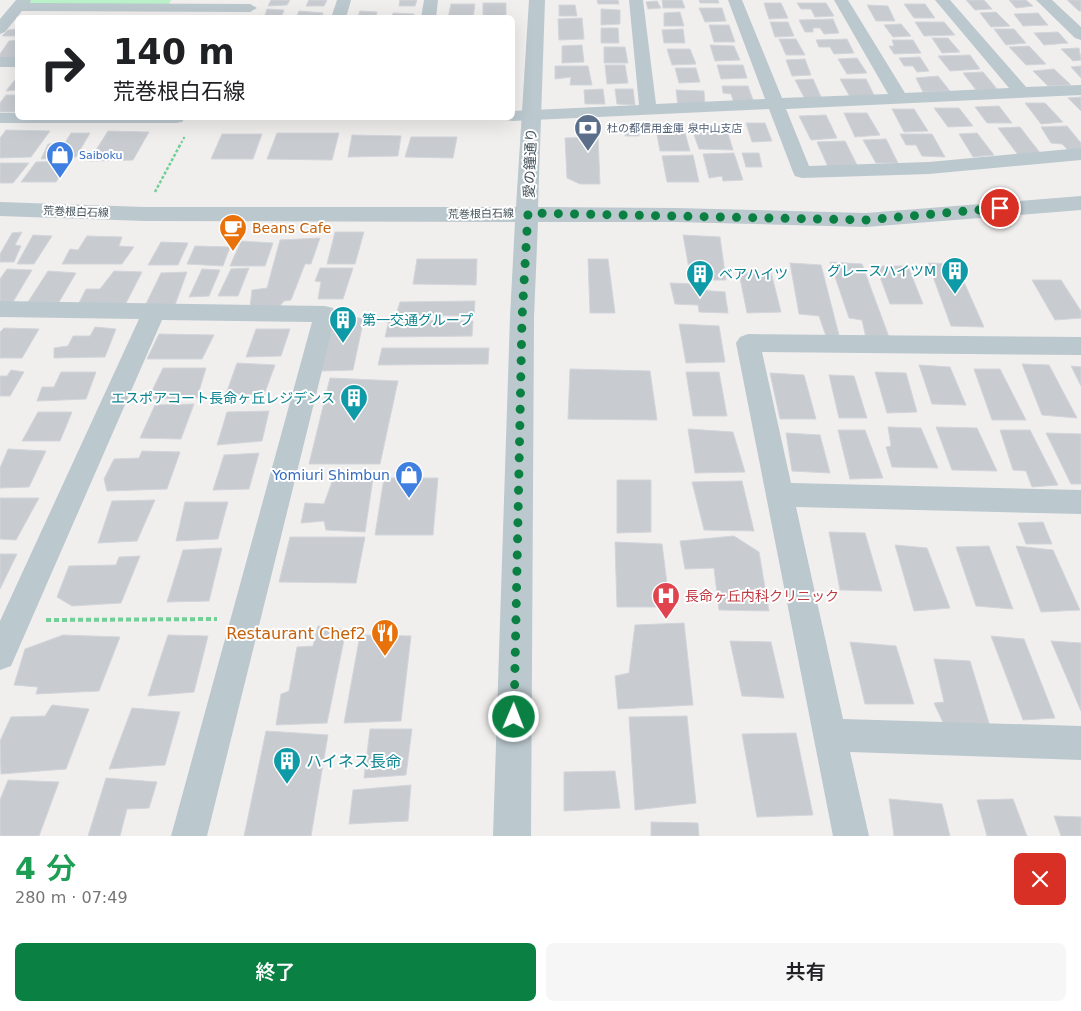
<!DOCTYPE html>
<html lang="ja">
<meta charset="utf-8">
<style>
:root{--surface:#fff;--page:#f6f6f6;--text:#202124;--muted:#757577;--accent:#0b8043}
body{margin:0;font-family:"DejaVu Sans","Noto Sans JP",sans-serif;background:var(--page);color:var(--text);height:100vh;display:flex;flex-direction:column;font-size:19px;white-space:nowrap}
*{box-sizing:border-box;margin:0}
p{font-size:16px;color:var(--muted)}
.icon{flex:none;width:28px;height:28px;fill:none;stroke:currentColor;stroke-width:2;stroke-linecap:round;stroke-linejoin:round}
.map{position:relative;height:836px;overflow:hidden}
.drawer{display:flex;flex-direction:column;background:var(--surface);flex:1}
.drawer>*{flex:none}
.guide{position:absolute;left:15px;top:15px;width:500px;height:105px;border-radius:8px;box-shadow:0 5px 20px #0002;background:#fff;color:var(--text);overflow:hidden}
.pin{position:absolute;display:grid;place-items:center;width:42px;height:42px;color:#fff;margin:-21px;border:2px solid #fff;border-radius:50%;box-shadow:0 1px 5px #0007}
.me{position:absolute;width:55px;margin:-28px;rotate:1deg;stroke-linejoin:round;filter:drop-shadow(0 0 4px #0008)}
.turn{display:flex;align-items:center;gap:18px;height:105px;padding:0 15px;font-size:22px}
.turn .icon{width:65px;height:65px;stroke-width:2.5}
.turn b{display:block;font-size:35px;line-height:42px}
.round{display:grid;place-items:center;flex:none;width:52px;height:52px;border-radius:8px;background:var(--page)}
.head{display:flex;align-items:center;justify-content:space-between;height:85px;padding:0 15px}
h1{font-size:30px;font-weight:600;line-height:38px;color:#1e9e55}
.action{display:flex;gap:10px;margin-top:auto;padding:10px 15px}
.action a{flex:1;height:58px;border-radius:8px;background:var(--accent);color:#fff;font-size:20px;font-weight:600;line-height:58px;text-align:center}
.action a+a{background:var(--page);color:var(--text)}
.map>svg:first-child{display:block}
</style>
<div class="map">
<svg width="1081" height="836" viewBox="0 0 1081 836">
<rect width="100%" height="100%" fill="#f1eeee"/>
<path fill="#baf1c9" d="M29 0H171L168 6H30Z"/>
<path fill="#c8ccd1" stroke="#d2d5da" d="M271 0H290L287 5 268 6Z
M309 0H327L324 6H306Z
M400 0H417L415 6H399Z
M597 0H618L619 4H598Z
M662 0H682L685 8H663Z
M699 0H718L719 3H700Z
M966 0H984L992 9 975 10Z
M1009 0H1026L1033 6 1016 8Z
M1067 0H1081V11H1079Z
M657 1 661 8 648 9 646 2Z
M483 3H506V18H483Z
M764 3H781L788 18 769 19Z
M797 3H826L834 16 815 17 811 9H801Z
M451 4H475L473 18H448Z
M904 4H925L935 18H914Z
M559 5H575L577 16H559Z
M867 5 888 6 895 21H876Z
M699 8H722L726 21 705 22Z
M267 9 284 10 281 18H264Z
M601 9 620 10V24L601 25Z
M299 11 323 13 322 18H296Z
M360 11 377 12 376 18H357Z
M680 12 684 26H664V13Z
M996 12 1010 26 991 27 980 13Z
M393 13 414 14V18H392Z
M1038 13 1048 25 1023 26 1014 14Z
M582 18 584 39 559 40 558 19Z
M833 19 839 33 824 34 820 28H813V32H805L799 20Z
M770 22H788L794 36 775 37Z
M915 22H944L955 35 924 36Z
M901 24 911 36 893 37 884 25Z
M709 25H729L735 42H714Z
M601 28H618L619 43H601Z
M17 29 18 36H2L8 30Z
M683 29 685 43H664L662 30Z
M994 29H1014L1026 43 1006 45Z
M1058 32 1068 43 1044 45 1034 33Z
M932 38H948L960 52 942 53Z
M779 39H796L805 55H786Z
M847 39 854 53 834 54 830 47H819L816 40Z
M18 40V59L0 60V54L9 41Z
M892 40H913L921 53 894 54 889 46H894Z
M582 45 584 62 562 63V46Z
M710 45 734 46 740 60 715 61Z
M1029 46 1046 64 1026 65 1009 47Z
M604 47H625L628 63H604Z
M1079 48 1081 60 1073 61 1061 49Z
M667 49H690L696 64 672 65Z
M970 55 980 69 950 71 938 56Z
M920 57 929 71 917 72 913 66H904L899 58Z
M857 58 867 73 847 74 838 59Z
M805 59 811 75 792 76 786 60Z
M605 65H625L628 83 607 84Z
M717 65H743L747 78 721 79Z
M555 66H588L592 85H570L571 77 555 79Z
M1081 66V78L1071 67Z
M675 68H696L700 82 679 83Z
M1054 69 1071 85 1048 86 1033 71Z
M983 72 997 89 976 90 963 73Z
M18 76V90L6 91Z
M938 76 950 91 923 92 916 78Z
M813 79 822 99H805L795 80Z
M840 79H866L875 97H850Z
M722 86H748L754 103H734L731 94 723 93Z
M603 89 605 104H585L584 90Z
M615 89H633L635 105 617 104Z
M676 90 704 91 705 105 678 106Z
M6 95H18L16 112H0V103Z
M1081 97V111L1068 98Z
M1025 103H1045L1063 122 1041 124Z
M999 106 1012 123H987L975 107Z
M934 108H959L973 126 948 127Z
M892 109H914L928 131 904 132Z
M844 113H867L880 135 855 137Z
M826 115 837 138 811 140 799 116Z
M746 123H765L772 141 752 142Z
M625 126H638L639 136H625Z
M1067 126 1081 143V149L1068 150 1062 144 1051 143 1041 127Z
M699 127H726L733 150 699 149 694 135 699 134Z
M1020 127 1041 154 1018 155 998 128Z
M656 129H684L690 151H660Z
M6 130 50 131 31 157 0 158V138Z
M108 131 149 132 133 160 89 161Z
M71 133H90L76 157 41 159 48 144 65 143Z
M277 133H339L332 160 267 159Z
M977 133 994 155 973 157 959 134Z
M222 134H262L253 159H211Z
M900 134H932L945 157 922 156 916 145H906Z
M352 135 401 136 398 156 348 157Z
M411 137H457L453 158 405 157Z
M598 137 600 184H580L567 178 565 138Z
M886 139 898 163H876L863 140Z
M845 141 857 165 828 167 817 142Z
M734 153 743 180 723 181 722 176 709 178 703 154Z
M742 153H759L762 167H746Z
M693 155 699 182H667L662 156Z
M70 161 56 182H21L36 162Z
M0 163H29L13 183H0Z
M22 232 15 245 21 246 14 262H0V254L12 233Z
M335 232H364L355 264H327Z
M33 235 52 236 34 264H17Z
M683 235 720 237 726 280H691Z
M87 236 122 237 119 246 134 247 122 264H62L70 249 78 250Z
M320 238 311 264H305L291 300 284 301 279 307H250L252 290 267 288 280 240Z
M241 241 273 243 265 266H230Z
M161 242 188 243 178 265H148Z
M195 246 230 247 223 266 187 264Z
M417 259H477L476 285 413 284Z
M588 259H608L615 313H590Z
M830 262 862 264 889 337 866 338 862 320 849 318Z
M790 263 821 265 840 339H827L819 316 799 314Z
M928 263 956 264 984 327 951 326Z
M876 266H908L923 304H890Z
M249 268 238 296H218L231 269Z
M320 268H353L343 299H318L321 282 315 281Z
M7 269 32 270 13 302H0V279Z
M202 269 220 270 209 296 189 297Z
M48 271 76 273 59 302H28Z
M114 271 142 272 125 305 79 303 86 289H100Z
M187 272 175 305 146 304 161 273Z
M771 272 781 312 747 313 739 273Z
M1032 280H1061L1081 311V318L1055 320Z
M670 283 698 284 699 290 725 292 728 313 699 312 698 305 675 304Z
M475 301 474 316 396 315 400 302Z
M335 318H364L353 370 321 371Z
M389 320 473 321 472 336 385 337Z
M679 324 719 326 725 362 686 363Z
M95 327 116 329 105 357 54 358V348L68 346 73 336H90Z
M4 328 39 329 22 358H0V332Z
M256 329H290L281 356 246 357Z
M159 334 214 335 202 359H147Z
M382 348H489L488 364 378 365Z
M237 363 275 365 264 395 226 394Z
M1022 364 1049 365 1077 418 1042 415Z
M919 365 950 367 966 405 932 404Z
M1071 366 1081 367V386Z
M163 368H206L197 398 148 399Z
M570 369 650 371 657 420 568 419Z
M974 369H1000L1026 420H992Z
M11 370 24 372 10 396H0V376H7Z
M61 372H96L86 399 37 401 42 387H54Z
M686 372H719L727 416H693Z
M875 372 906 373 917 412 887 413Z
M770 373 804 375 816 419H780Z
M829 375 854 376 867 418H839Z
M330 378 398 381 380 464H309Z
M194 404 181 439 140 438 155 405Z
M269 411 262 441 217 445 227 412Z
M38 412H72L60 441H22Z
M888 427 921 428 938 468 892 467 886 447 891 446Z
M936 427 977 428 997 471 952 470Z
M688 429 733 432 745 472 695 473Z
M838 430H865L883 478 850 479Z
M1000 430H1030L1058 485 1032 487 1026 471 1013 470Z
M786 433 820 435 830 473 792 471Z
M1046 433 1081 434V484H1071Z
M8 449 46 451 29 487 0 488V468Z
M142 451 180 452 167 489 107 491 104 479 114 459 139 458Z
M259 453 249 489 213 490 224 455Z
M384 478H438L433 535H375Z
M333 479H373L365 532 326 530 324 521 301 523 305 503 324 504Z
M617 480H651V532L617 533Z
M742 481 754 531 704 530 692 482Z
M0 498H39L16 540 0 539Z
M155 500 137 541 98 543 112 501Z
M185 502H228L218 539 176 541Z
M1043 522 1052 544H1026L1018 523Z
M829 532 865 533 882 591 840 590Z
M734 536 759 552 769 611 719 610 714 568 685 569 680 541Z
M290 537H365L356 583 279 582Z
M615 542 662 544 670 607H617Z
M895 545 927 548 950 608 914 611Z
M989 546 1013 609 976 606 956 547Z
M1016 546 1053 550 1080 610 1041 612Z
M222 548 209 601 167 602 183 550Z
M0 554H17L0 589Z
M140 556 121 603 72 606 57 597 69 566 116 565 119 557Z
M684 623 693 705 618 709 615 676 629 673 635 625Z
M318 626 346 630 327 723 276 725 281 694 289 691 297 647 313 646Z
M63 635 120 637 99 691 36 694 38 687 14 685 25 649Z
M168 635 208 636 194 692 148 696Z
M360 635 411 636 401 721 344 723Z
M991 636 1024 639 1055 718 1023 720Z
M730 641 771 642 784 698 742 696Z
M1051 641 1081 643V711Z
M850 642 896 646 914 704H865Z
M934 659 970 661 992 733 947 731 934 703 944 702Z
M52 705 89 709 66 769 1 774 0 741 11 717 45 716Z
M132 708 180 712 165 765 109 769Z
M687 716 696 803 635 810 629 717Z
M370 729H412L406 775 364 778Z
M266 731 328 735 311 836H244Z
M796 733 813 815 757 817 742 734Z
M615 771 620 808 564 811V772Z
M106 778 157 782 149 808 127 809 120 836H88Z
M8 780 59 782 39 836H0V800Z
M411 785 408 821 349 824 353 790Z
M889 799 942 804 950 836H894Z
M1013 799 1027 836H987L977 800Z
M1054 816 1081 817V836H1061Z
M651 822 698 823 699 836H651Z"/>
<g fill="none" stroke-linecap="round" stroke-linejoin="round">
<path stroke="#71d096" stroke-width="2" stroke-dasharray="2.5 2" stroke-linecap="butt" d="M179 147 185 136"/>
<path stroke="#71d096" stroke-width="2.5" stroke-dasharray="3 2" stroke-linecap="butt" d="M155 192 180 145"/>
<path stroke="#71d096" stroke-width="4" stroke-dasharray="5 3" stroke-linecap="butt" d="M46 620 217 619"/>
<path fill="#bbc8ce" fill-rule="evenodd" d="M16 0H31L30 3 250 4 257 8 250 12 22 11 5 32 0 34V19Z
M337 0H351L346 18H331Z
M424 0H438L436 18H421Z
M629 0H643L656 104 765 99 728 0H742L782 98 888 94 834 0H848L905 93 1009 88 935 0H950L1026 87 1081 85V95L786 109 809 166 929 162 1081 148V160L929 174 802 178 795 176 793 172 769 109 512 121 506 120 504 118H512V111L639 105Z
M1036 0H1052L1081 27V40L1075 38Z
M0 57H18V67H0Z
M0 113H18V118H185L182 122 176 123H0Z
M0 301 325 306 333 308 336 314 207 836H171L312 322 162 320 11 666 0 670V621L139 319 0 317Z
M748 334 1081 337V355L762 352 791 483 1081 490V514L796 507 843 719 1081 726V760L850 752 869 836H833L736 343 740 337Z"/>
<path fill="#bbc8ce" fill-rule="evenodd" d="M529 0H545L538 207 676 208 866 213 1081 196V210L866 227 676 222H538L534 317 531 836H493L510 317 515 222 145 221 0 216V202L145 207H516Z"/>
</g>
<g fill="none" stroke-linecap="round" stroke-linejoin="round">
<path stroke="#0b8043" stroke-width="9" stroke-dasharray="0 16.2" d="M514 717 522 318 528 213 866 220 1000 208"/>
</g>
<defs>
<symbol id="bank-pin" viewBox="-11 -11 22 30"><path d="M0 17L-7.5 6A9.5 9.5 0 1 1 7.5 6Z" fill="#5c6f8a" stroke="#fff"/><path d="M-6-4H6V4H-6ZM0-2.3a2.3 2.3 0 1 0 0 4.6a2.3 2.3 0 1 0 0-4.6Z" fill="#fff"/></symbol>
<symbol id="shop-pin" viewBox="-11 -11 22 30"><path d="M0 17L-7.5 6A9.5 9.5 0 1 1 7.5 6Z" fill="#3f7fe0" stroke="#fff"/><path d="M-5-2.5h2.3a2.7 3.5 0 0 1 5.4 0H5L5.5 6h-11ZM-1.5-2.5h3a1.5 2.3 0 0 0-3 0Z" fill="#fff"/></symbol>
<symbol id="cafe-pin" viewBox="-11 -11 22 30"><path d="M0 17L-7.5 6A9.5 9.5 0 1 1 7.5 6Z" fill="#e8710a" stroke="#fff"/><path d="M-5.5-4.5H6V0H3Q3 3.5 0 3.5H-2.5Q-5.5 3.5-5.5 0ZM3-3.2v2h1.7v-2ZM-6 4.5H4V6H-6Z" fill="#fff"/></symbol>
<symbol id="building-pin" viewBox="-11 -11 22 30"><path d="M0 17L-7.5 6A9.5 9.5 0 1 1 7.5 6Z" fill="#0f9aa8" stroke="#fff"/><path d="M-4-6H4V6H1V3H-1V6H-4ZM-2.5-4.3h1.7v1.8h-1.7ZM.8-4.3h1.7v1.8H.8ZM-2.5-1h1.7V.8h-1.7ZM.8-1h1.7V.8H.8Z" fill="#fff"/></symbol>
<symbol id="hospital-pin" viewBox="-11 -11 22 30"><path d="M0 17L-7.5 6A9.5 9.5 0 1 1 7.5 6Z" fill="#e0444e" stroke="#fff"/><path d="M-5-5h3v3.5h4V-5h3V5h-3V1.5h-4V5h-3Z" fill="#fff"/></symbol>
<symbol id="restaurant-pin" viewBox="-11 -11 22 30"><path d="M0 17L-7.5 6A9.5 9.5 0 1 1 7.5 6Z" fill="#e8710a" stroke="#fff"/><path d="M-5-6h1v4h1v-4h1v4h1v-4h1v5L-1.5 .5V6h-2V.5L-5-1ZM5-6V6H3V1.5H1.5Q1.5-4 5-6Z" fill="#fff"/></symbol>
</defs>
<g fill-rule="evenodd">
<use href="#bank-pin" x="572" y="112" width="32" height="43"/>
<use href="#shop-pin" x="44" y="139" width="32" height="43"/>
<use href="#cafe-pin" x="217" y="212" width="32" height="43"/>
<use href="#building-pin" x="939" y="255" width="32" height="43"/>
<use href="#building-pin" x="684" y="258" width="32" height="43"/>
<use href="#building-pin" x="327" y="304" width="32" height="43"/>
<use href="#building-pin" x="338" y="382" width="32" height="43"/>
<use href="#shop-pin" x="393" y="459" width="32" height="43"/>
<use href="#hospital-pin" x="650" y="580" width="32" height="43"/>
<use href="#restaurant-pin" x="369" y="617" width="32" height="43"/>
<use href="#building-pin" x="271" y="745" width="32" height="43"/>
</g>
<g text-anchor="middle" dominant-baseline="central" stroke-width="4" stroke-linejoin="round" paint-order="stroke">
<g font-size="11" fill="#4e5e75" stroke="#fff" text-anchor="start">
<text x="607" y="128">杜の都信用金庫 泉中山支店</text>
</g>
<g font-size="11" fill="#366cbe" stroke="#fff" text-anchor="start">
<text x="79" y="155">Saiboku</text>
</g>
<g font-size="11" fill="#45545c" stroke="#fff">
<text transform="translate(76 212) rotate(2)">荒巻根白石線</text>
<text transform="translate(481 214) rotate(-1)">荒巻根白石線</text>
</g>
<g font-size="14" fill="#45545c" stroke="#fff">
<text transform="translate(530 163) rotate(-88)">愛の鐘通り</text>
</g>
<g font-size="14" fill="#c56008" stroke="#fff" text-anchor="start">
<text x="252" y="228">Beans Cafe</text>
</g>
<g font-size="14" fill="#0d838f" stroke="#fff" text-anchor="end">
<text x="936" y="271">グレースハイツM</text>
<text x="719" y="274" text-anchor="start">ベアハイツ</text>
<text x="362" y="320" text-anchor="start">第一交通グループ</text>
<text x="335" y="398">エスポアコート長命ヶ丘レジデンス</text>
</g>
<g font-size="14" fill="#366cbe" stroke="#fff" text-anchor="end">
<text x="390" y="475">Yomiuri Shimbun</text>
</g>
<g font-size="14" fill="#be3a42" stroke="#fff" text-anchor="start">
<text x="685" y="596">長命ヶ丘内科クリニック</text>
</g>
<g font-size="16" fill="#c56008" stroke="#fff" text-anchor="end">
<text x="366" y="633">Restaurant Chef2</text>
</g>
<g font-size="16" fill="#0d838f" stroke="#fff" text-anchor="start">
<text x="306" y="761">ハイネス長命</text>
</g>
</g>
</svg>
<div class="pin" style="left:1000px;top:208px;background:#d93025"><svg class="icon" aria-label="arrive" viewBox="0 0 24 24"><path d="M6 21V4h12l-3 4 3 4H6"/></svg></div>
<svg class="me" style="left:514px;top:717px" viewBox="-20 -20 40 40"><circle r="17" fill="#0b8043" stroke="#fff" stroke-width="3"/><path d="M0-11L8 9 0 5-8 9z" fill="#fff"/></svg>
<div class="guide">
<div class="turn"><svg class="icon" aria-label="right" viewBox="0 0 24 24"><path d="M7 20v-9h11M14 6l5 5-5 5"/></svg><div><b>140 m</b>荒巻根白石線</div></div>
</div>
</div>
<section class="drawer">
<div class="head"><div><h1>4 分</h1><p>280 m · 07:49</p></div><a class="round" style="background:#d93025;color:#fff"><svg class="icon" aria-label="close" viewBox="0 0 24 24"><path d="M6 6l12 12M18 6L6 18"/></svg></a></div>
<div class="action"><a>終了</a><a>共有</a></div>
</section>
